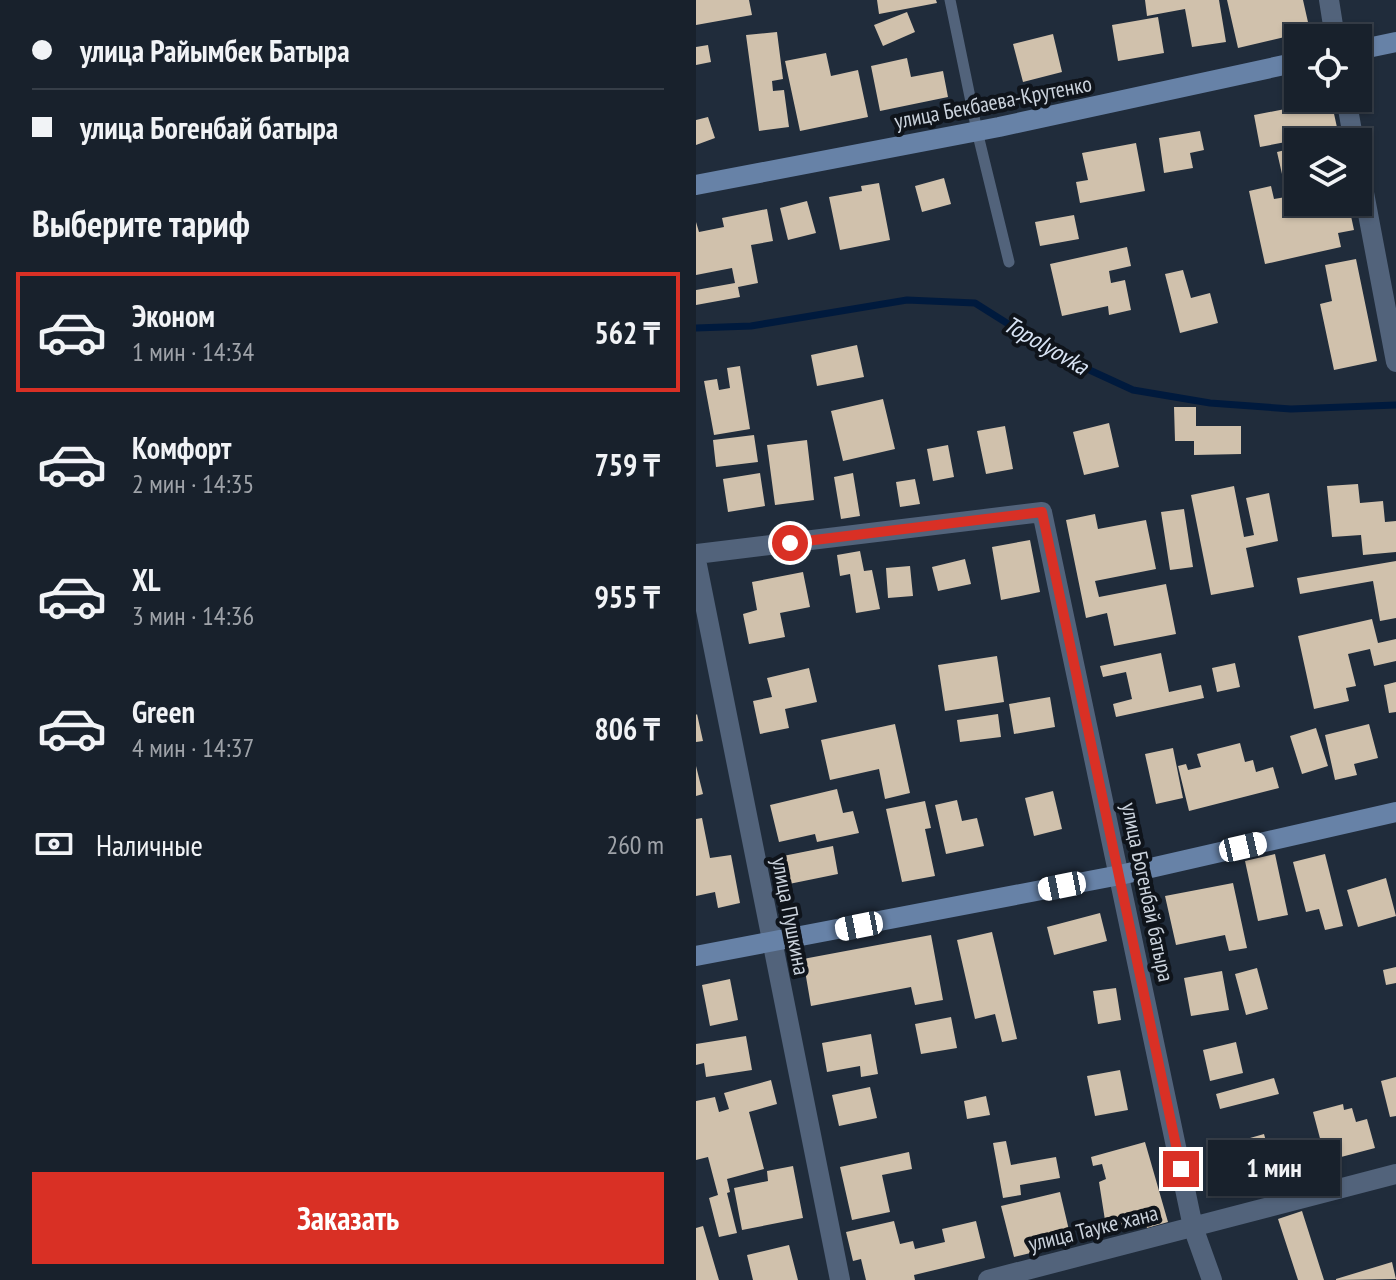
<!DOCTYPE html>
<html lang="ru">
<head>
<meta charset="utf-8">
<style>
	body { margin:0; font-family:"PT Sans Narrow",sans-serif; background:#212934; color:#f1f3f6; height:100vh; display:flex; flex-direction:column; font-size:30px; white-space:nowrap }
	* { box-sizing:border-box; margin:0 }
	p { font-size:26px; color:#9fa3a9 }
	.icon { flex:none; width:44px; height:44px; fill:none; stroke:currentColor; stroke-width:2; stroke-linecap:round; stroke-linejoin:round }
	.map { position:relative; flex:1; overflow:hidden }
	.side { display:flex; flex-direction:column; background:#18212c; width:696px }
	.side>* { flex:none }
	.banner { display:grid; align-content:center; height:176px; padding:0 32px; background:#18212c }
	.tools { position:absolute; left:588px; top:24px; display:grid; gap:16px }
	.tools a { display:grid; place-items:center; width:88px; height:88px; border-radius:0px; background:#18212c; box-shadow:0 2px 6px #0004,0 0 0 2px #363e48; font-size:40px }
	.end { position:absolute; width:36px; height:36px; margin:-18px; border:10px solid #d93025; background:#fff; box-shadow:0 0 0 4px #fff }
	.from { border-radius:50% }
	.bubble { position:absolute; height:56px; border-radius:0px; background:#18212c; box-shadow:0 2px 6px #0004,0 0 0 2px #363e48; font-size:26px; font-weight:600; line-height:56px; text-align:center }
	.car { position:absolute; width:24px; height:48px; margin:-24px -12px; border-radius:10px; box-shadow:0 0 6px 2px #0007; background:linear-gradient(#fff 24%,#345 0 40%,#fff 0 76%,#345 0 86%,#fff 0) }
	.banner b { display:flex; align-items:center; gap:28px; height:76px; font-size:30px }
	.banner b+b { border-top:2px solid #363e48 }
	.banner i { width:20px; height:20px; background:#f1f3f6 }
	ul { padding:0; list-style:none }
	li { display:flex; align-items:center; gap:24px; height:120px; margin:0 16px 12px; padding:0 16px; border:4px solid transparent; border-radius:0px }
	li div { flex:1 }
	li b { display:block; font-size:30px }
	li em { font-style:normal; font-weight:600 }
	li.active { border-color:#d93025 }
	li>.icon { width:72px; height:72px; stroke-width:1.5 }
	h2 { padding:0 32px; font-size:36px; line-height:96px }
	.pay { display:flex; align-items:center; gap:20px; height:88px; padding:0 32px; font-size:30px }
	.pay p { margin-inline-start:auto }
	.action { display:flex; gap:16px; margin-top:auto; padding:16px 32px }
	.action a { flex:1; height:92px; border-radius:0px; background:#d93025; color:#fff; font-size:32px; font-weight:600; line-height:92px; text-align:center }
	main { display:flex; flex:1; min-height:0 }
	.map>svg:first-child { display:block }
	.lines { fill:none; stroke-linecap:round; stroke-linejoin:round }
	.stream { stroke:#001a3d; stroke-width:7 }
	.building { fill:#d0c1ac }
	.lane { stroke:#52637b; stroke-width:11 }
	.street { stroke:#52637b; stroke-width:20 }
	.secondary { stroke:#6782a7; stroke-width:20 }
	.route { stroke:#d93025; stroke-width:10 }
	.labels { text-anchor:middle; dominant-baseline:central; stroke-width:8; stroke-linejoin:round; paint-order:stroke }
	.street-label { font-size:22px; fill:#cbd3dd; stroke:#0f141b }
	.water-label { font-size:24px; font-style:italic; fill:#d9e4f4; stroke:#0f141b }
</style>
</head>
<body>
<main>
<section class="side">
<div class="banner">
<b><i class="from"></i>улица Райымбек Батыра</b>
<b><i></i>улица Богенбай батыра</b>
</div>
<h2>Выберите тариф</h2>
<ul>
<li class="active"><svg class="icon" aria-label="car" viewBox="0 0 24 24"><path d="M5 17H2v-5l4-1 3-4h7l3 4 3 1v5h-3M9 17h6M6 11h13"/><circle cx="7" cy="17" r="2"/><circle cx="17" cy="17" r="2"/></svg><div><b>Эконом</b><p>1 мин · 14:34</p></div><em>562 ₸</em></li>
<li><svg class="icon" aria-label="car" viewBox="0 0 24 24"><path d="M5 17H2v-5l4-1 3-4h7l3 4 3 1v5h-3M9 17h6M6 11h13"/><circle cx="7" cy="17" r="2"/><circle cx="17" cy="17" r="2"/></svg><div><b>Комфорт</b><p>2 мин · 14:35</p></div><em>759 ₸</em></li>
<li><svg class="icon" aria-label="car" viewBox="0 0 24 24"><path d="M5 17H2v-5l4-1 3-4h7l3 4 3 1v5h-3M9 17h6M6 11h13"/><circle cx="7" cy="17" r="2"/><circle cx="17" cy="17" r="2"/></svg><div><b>XL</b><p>3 мин · 14:36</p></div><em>955 ₸</em></li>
<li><svg class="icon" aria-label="car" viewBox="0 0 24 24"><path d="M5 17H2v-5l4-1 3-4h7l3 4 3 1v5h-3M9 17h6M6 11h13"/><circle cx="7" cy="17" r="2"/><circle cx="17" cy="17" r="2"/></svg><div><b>Green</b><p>4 мин · 14:37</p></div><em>806 ₸</em></li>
</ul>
<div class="pay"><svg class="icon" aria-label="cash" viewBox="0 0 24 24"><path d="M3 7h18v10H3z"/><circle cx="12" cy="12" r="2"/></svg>Наличные<p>260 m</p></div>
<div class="action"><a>Заказать</a></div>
</section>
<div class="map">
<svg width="700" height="1280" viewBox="0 0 700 1280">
	<rect width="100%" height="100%" fill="#202c3b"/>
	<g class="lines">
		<path class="stream" d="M0 328 55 326 211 300 279 303 363 356 437 390 514 403 595 409 700 405"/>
	</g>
	<path class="building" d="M0 0H53L56 15 0 25Z
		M181 0H240L241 3 183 14Z
		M449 0H523L530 42 496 47 489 9 451 16Z
		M531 0H607L614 31 542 48Z
		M211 12 219 32 187 46 178 25Z
		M462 17 468 53 422 61 416 25Z
		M81 32 87 79 76 81 77 91 88 90 93 127 63 131 50 35Z
		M357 34 366 72 327 82 317 44Z
		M12 45 15 62 0 65V47Z
		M130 53 135 76 162 70 172 117 104 131 89 61Z
		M211 58 215 77 247 71 252 97 184 111 175 66Z
		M635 100 642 132 564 147 558 115Z
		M12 117 19 138 0 145V120Z
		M504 131 508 150 494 153 497 168 468 173 463 138Z
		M440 143 449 191 384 203 380 182 392 180 386 153Z
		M602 147V193L591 196 581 152Z
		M248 178 255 204 226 212 219 186Z
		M183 183 194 240 144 250 133 197 166 191 165 186Z
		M575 186 578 199 590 197 592 205 606 202H652L658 230 642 233 645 247 569 264 553 191Z
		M111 201 120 233 92 240 84 208Z
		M71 209 77 241 55 245 62 283 42 287 44 297 0 305V290L39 283 36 268 0 275V222L3 232 28 227 26 218Z
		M378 215 383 239 344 246 339 222Z
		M431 247 435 266 413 271 415 283 429 280 435 310 413 315 412 306 366 316 354 264Z
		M660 259 681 361 638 370 624 304 636 301 629 265Z
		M487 270 495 298 514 293 522 323 484 333 469 274Z
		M161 345 168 377 121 386 115 355Z
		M44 366 54 429 18 435 8 381 21 379 23 390 34 388 31 368Z
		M187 399 199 449 147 461 135 411Z
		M478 407H500V426H545V454L498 455V441H479Z
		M413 423 423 467 388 475 377 432Z
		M309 426 317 469 290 474 281 431Z
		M58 435 62 462 20 467 17 440Z
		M111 440 118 500 79 505 71 445Z
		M252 445 258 477 237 481 231 449Z
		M64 473 69 506 32 512 27 479Z
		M157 473 164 516 145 519 138 477Z
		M219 479 224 504 204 507 200 482Z
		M662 484 664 503 687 501 689 522 700 521V552L667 555 665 535 636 537 631 486Z
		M538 486 548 537 558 535 550 498 573 493 582 541 550 548 558 587 515 595 495 495Z
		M488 509 497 567 474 570 465 512Z
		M399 514 402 529 450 520 460 569 399 581 403 597 470 584 480 634 418 646 411 613 390 618 370 520Z
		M334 540 344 592 305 600 296 547Z
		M164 551 168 571 176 570 184 609 160 613 154 574 144 576 141 555Z
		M269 559 275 584 242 591 236 567Z
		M700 561V618L684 621 677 581 604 594 601 578Z
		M214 566 217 596 192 598 190 568Z
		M107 572 114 607 84 613 89 637 53 644 47 614 61 610 56 582Z
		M676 619 682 643 700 639V661L678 666 674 649 652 654 660 686 650 688 653 701 618 709 602 636Z
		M465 653 473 692 505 685 508 698 420 717 417 704 436 699 430 672 407 677 404 666Z
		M301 656 308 702 249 711 242 665Z
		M539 663 544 687 521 692 516 668Z
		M113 668 121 702 89 709 93 728 64 734 57 701 76 697 71 678Z
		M700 682V712L693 713 688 685Z
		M354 697 359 727 318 734 313 704Z
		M1 714 7 741 0 742V715Z
		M302 714 305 737 264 742 261 720Z
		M199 724 214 793 189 799 183 769 134 780 125 740Z
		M673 724 682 758 658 764 661 775 639 780 629 735Z
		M620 728 632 766 606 774 594 736Z
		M544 743 549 762 557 760 560 772 577 767 583 788 493 811 482 766 490 764 492 770 505 767 501 754Z
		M477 748 487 798 460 804 449 754Z
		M0 766 7 794 0 796Z
		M141 789 147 813 157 811 163 833 121 842 119 834 83 842 74 805Z
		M357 791 366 829 338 836 329 798Z
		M261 800 266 821 281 818 288 846 250 854 239 805Z
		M229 801 235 828 229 829 239 876 206 882 190 809Z
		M6 818 14 858 35 855 44 903 22 908 19 892 0 896V819Z
		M137 846 142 874 93 884 87 856Z
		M579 854 592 915 562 921 549 861Z
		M629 854 647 926 629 930 623 909 610 912 597 862Z
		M690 878 700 916 662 927 651 890Z
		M537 883 551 948 533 951 529 935 480 945 469 896Z
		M404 913 411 941 358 955 351 927Z
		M296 932 321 1039 306 1042 299 1014 279 1019 261 940Z
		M235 935 247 1000 219 1005 215 987 115 1006 107 959Z
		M700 967V983L690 985 687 970Z
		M561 968 572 1009 550 1015 539 974Z
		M526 971 533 1010 495 1016 488 978Z
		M34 979 42 1020 14 1026 6 985Z
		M420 988 425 1020 402 1024 397 991Z
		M255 1017 261 1048 225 1054 219 1024Z
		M175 1034 182 1074 165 1077 164 1066 131 1072 126 1043Z
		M50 1036 56 1070 10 1077 8 1063 0 1065V1044Z
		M540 1042 547 1073 514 1081 507 1050Z
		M424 1070 432 1110 399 1116 391 1076Z
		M700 1077V1116L694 1117 685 1081Z
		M578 1078 583 1094 524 1109 520 1094Z
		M75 1080 81 1104 53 1112 68 1169 31 1179 34 1192 31 1193 41 1233 23 1237 13 1198 22 1195 12 1157 0 1160V1101L19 1097 23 1112 33 1109 28 1093Z
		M174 1087 181 1118 143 1126 136 1095Z
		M290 1096 294 1115 271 1119 268 1101Z
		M647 1104 648 1110 656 1108 660 1122 671 1119 679 1148 630 1161 617 1112Z
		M568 1134 579 1174 537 1186 526 1146Z
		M310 1141 315 1165 360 1157 364 1178 324 1185 325 1195 307 1198 297 1143Z
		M449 1142 472 1222 451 1228 447 1212 429 1217 432 1228 411 1233 403 1182 410 1179 406 1164 397 1166 395 1157Z
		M213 1152 216 1169 186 1175 194 1212 156 1220 144 1167Z
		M97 1166 107 1218 46 1230 38 1188 72 1181 71 1171Z
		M364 1192 376 1243 318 1257 305 1206Z
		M606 1211 628 1280H602L582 1219Z
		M198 1221 204 1244 217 1241 219 1249 249 1242 246 1229 280 1221 289 1258 218 1275 219 1280H170L165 1259 157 1261 150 1232Z
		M7 1226 23 1280H0V1228Z
		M93 1245 102 1280H57L51 1255Z
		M696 1262 700 1279 640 1280V1279Z"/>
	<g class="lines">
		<path class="lane" d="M254 0 281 131 313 262"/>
		<path class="street" d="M633 0 639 38
			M650 98 658 142
			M662 161 700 362
			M0 554 346 512 497 1227 516 1280
			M0 560 144 1280
			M292 1280 700 1174"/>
		<path class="secondary" d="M662 50 700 42
			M0 185 303 127 602 62
			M0 956 424 875 700 812"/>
	</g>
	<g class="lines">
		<path class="route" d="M94 543 346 512 485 1169"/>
	</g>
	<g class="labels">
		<g class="street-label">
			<text transform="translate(297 102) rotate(-11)">улица Бекбаева-Крутенко</text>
			<text transform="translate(452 892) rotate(78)">улица Богенбай батыра</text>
			<text transform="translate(95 916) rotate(79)">улица Пушкина</text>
			<text transform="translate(397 1228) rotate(-14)">улица Тауке хана</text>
		</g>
		<g class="water-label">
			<text transform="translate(350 345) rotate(30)">Topolyovka</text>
		</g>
	</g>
</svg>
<div class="tools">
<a><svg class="icon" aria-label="locate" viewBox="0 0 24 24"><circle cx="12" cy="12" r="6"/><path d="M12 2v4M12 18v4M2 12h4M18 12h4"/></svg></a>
<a><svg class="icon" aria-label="layers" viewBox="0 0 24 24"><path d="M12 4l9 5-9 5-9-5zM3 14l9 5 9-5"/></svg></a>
</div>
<i class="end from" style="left:94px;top:543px"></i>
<i class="end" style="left:485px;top:1169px"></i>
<div class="bubble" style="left:512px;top:1140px;width:132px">1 мин</div>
<i class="car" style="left:547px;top:847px;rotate:77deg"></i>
<i class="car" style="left:366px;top:886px;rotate:259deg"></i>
<i class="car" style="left:163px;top:926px;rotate:259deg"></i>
</div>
</main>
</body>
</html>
